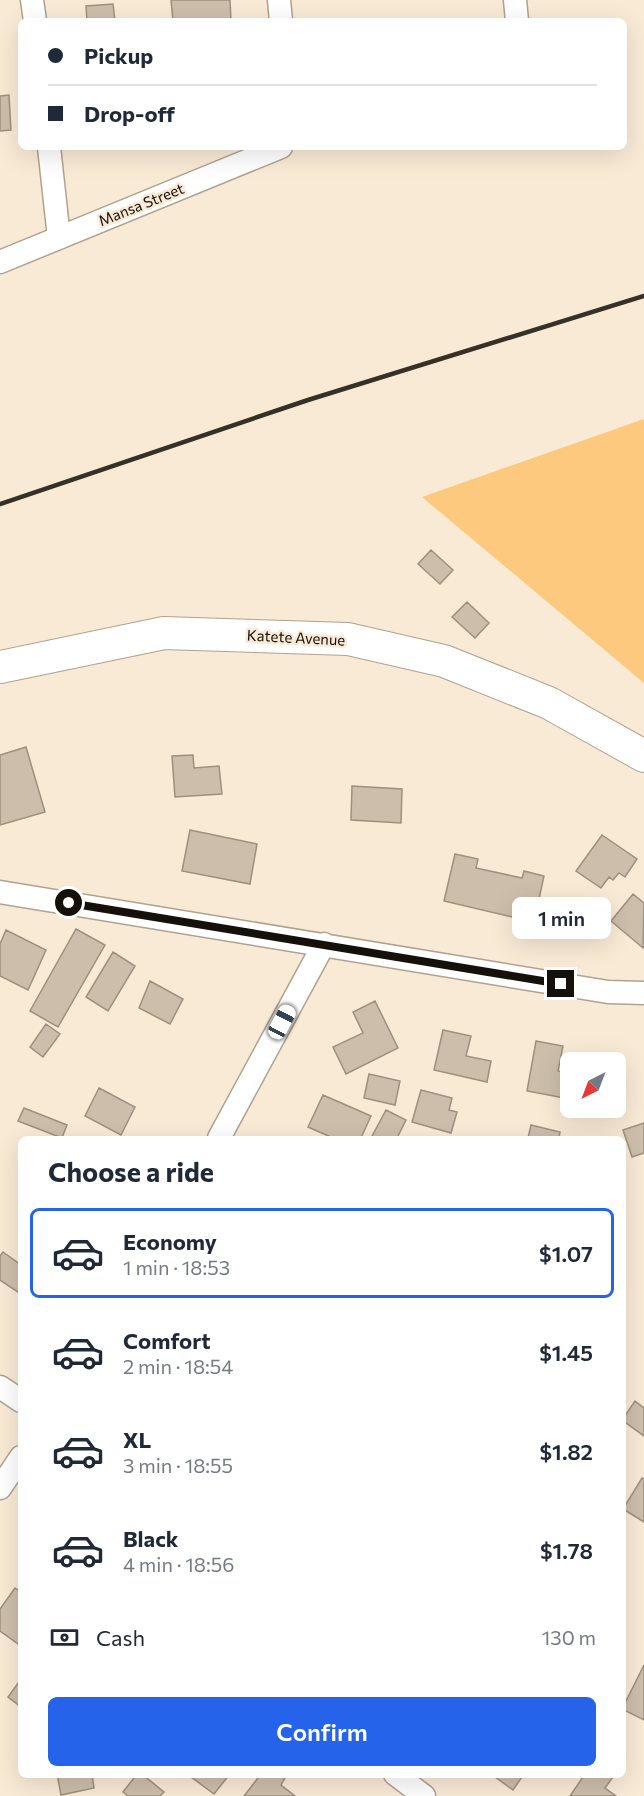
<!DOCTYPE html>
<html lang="en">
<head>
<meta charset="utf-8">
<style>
	body { margin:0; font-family:Commissioner,sans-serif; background:#f2f2f3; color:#1f2937; height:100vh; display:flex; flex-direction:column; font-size:22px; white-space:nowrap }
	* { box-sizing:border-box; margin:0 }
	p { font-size:20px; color:#747a83 }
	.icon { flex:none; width:33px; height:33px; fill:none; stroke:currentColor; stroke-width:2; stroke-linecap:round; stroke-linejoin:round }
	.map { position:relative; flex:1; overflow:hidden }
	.sheet { position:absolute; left:18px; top:1136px; width:608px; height:642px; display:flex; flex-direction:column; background:#fff; border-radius:9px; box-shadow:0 6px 24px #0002 }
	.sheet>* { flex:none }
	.hud { position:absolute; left:18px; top:18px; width:609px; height:132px; border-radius:9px; box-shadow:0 6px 24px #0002; display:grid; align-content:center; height:132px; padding:0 30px; background:#fff }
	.needle { width:39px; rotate:222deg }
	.controls { position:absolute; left:560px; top:1052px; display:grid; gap:12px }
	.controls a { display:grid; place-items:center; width:66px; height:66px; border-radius:9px; background:#fff; box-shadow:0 6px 24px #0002; font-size:30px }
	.end { position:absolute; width:27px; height:27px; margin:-14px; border:8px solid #151009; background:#fff; box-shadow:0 0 0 3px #fff }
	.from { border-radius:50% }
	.bubble { position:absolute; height:42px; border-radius:9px; background:#fff; box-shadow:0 6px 24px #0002; font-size:20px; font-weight:600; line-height:42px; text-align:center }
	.car { position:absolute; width:18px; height:36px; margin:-18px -9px; border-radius:8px; box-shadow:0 0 4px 2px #0007; background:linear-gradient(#fff 24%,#345 0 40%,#fff 0 76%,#345 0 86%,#fff 0) }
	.hud b { display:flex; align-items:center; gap:21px; height:57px; font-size:22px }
	.hud b+b { border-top:2px solid #e0e1e3 }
	.hud i { width:15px; height:15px; background:#1f2937 }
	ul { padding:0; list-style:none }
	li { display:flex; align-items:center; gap:18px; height:90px; margin:0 12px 9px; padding:0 18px; border:3px solid transparent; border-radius:9px }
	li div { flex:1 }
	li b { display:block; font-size:22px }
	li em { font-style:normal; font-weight:600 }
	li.active { border-color:#2563eb }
	li>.icon { width:54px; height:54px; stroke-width:1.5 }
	h2 { padding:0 30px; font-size:27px; line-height:72px }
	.pay { display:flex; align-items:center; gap:15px; height:66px; padding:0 30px; font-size:22px }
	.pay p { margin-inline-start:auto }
	.cta { display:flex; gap:12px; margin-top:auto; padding:12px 30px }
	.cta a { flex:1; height:69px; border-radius:9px; background:#2563eb; color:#fff; font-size:24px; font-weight:600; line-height:69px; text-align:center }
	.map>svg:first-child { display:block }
	.green { fill:#fdc97f }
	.building { fill:#ccbeaa; stroke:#9e907e; stroke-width:1.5 }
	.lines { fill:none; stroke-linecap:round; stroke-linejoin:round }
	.street-casing { stroke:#afa28f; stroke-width:25 }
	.secondary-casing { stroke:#afa28f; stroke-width:34 }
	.street { stroke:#fff; stroke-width:22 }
	.secondary { stroke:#fff; stroke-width:32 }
	.rail { stroke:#363027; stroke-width:4.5 }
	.route { stroke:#151009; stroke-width:8 }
	.labels { text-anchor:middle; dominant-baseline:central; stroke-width:5; stroke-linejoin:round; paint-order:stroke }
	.street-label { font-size:15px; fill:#151009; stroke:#f9ead6 }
</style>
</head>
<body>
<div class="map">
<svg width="644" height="1796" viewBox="0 0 644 1796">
	<rect width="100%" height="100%" fill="#f9ead6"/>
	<path class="green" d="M644 419V683L422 497Z"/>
	<path class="building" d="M171 0H230L231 21H173Z
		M113 4 115 21H87L86 6Z
		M9 95 11 130 0 131V96Z
		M431 550 453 570 440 584 418 564Z
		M467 602 489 623 475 638 452 617Z
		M26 747 45 812 0 825V755Z
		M193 755 194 768 219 766 222 794 175 797 172 756Z
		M352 786 402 789 401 823 351 820Z
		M190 830 257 844 250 884 182 871Z
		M602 835 637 859 625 877 619 873 613 880 609 877 601 888 576 871Z
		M455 854 478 859 476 868 522 878 524 871 544 876 534 922 444 901Z
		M633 894 644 903 643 948 611 921Z
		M76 929 105 945 58 1027 30 1011Z
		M6 930 46 950 28 990 0 976V944Z
		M113 952 135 966 108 1011 86 997Z
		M150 981 183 999 170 1024 139 1008Z
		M375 1001 398 1048 346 1074 333 1047 363 1033 353 1012Z
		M46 1024 60 1034 43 1057 30 1047Z
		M443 1030 471 1036 466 1056 491 1061 487 1082 434 1070Z
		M536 1041 563 1046 558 1071 570 1073V1099L527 1091Z
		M369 1074 400 1081 395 1105 364 1098Z
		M99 1088 135 1107 121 1135 85 1116Z
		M421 1090 452 1098 449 1110 457 1112 451 1133 412 1122Z
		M323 1095 371 1116 361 1138H333L308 1127Z
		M24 1108 67 1125 62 1138 18 1121Z
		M386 1110 406 1120 397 1138H371Z
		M644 1123V1153L632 1157 623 1130Z
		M531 1125 560 1132 559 1138H528Z
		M3 1252 21 1265V1294L0 1280V1256Z
		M635 1401 644 1408V1436L622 1420Z
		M642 1478 644 1479V1522L623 1509Z
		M15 1588 21 1592V1646L0 1631V1609Z
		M644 1665V1720L622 1709Z
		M21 1679V1707L8 1697Z
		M57 1774H92L94 1788 61 1795Z
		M137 1774H142L164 1792 160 1796H128L123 1792Z
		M187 1774H230L214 1794Z
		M261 1774H281L285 1778 281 1785 295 1796H244Z
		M491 1774H524L513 1790Z
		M585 1774H615L605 1788 616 1796H570Z"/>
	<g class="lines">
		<defs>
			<path id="street" d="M32 0 35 21
				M279 0 281 21
				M515 0 517 21
				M49 147 59 238
				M0 262 281 147
				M0 892 608 992 644 993
				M219 1138 324 944
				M0 1387 21 1401
				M0 1488 21 1457
				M395 1774 424 1796"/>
			<path id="secondary" d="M0 667 164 633 348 639 444 661 549 703 644 756"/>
		</defs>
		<use href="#street" class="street-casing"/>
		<use href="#secondary" class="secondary-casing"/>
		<use href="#street" class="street"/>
		<use href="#secondary" class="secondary"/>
		<path class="rail" d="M0 504 308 400 644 296"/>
	</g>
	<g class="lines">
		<path class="route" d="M69 903 561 984"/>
	</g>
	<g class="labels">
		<g class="street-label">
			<text transform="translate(141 204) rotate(-22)">Mansa Street</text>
			<text transform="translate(296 637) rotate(3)">Katete Avenue</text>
		</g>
	</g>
</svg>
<div class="controls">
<a><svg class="needle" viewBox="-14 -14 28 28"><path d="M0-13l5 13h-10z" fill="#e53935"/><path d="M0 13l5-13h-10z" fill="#747a83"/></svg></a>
</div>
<i class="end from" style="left:69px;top:903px"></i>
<i class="end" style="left:561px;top:984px"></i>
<div class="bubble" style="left:512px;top:897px;width:99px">1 min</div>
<i class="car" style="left:282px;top:1022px;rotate:28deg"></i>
<div class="hud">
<b><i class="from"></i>Pickup</b>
<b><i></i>Drop-off</b>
</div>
<section class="sheet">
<h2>Choose a ride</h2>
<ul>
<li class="active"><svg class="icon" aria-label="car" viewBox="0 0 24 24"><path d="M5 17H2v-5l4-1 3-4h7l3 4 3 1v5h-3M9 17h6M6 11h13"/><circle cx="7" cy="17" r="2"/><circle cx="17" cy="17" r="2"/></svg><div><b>Economy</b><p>1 min · 18:53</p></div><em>$1.07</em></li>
<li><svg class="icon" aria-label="car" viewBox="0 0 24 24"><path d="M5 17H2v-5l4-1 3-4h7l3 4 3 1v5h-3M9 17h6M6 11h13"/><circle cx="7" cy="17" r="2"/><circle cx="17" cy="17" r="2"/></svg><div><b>Comfort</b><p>2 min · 18:54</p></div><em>$1.45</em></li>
<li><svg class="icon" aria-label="car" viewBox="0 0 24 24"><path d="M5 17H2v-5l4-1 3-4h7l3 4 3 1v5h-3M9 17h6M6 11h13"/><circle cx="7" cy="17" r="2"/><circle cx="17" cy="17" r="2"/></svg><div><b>XL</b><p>3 min · 18:55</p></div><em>$1.82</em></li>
<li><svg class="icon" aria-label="car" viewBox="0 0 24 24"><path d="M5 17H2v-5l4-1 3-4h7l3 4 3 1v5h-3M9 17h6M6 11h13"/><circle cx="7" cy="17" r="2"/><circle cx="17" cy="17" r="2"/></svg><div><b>Black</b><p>4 min · 18:56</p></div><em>$1.78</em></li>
</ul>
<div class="pay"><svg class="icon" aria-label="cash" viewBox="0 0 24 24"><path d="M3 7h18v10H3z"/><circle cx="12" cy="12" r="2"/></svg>Cash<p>130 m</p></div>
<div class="cta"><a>Confirm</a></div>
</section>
</div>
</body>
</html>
